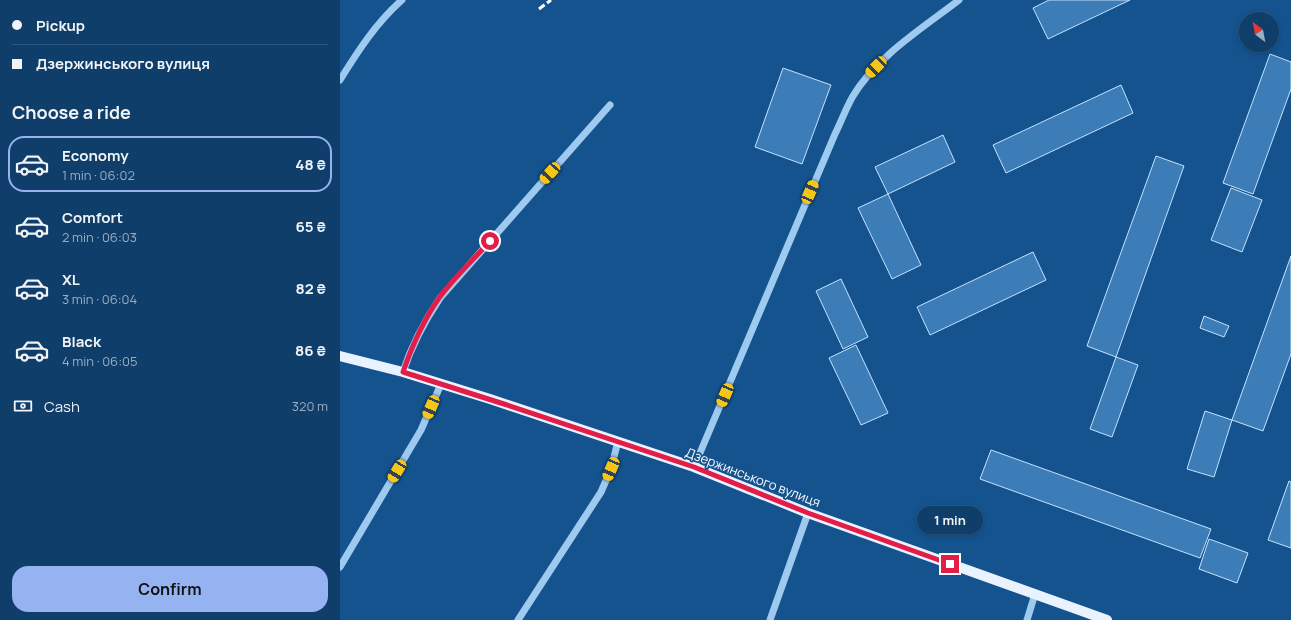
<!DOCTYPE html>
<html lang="en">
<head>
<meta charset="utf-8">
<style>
	body { margin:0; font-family:Manrope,sans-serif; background:#1d4972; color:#f1f3f6; height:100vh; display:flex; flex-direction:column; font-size:15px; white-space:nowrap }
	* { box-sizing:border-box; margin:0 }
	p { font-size:13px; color:#9baec1 }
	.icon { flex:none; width:22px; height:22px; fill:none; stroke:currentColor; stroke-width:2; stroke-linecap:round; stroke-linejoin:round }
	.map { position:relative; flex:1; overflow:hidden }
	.side { display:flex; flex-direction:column; background:#0f3e6a; width:340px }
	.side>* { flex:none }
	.hud { display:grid; align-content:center; height:88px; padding:0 12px; background:#0f3e6a }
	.needle { width:26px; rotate:328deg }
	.fabs { position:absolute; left:899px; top:12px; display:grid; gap:8px }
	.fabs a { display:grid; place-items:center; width:40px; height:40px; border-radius:50%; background:#0f3e6a; box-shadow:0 2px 6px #0003,0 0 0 1px #2f577e; font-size:20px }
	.end { position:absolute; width:18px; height:18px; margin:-9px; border:5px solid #e11d48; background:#fff; box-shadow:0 0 0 2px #fff }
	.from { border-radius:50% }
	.bubble { position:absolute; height:28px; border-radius:14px; background:#0f3e6a; box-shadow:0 2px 6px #0003,0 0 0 1px #2f577e; font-size:13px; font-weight:700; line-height:28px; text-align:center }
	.car { position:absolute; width:12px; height:24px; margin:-12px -6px; border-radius:5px; box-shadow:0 0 3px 1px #0007; background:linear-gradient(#f5c518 24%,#345 0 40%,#f5c518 0 76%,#345 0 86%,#f5c518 0) }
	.hud b { display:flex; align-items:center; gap:14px; height:38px; font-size:15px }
	.hud b+b { border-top:1px solid #2f577e }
	.hud i { width:10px; height:10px; background:#f1f3f6 }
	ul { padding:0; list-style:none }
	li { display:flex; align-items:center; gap:12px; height:56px; margin:0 8px 6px; padding:0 4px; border:2px solid transparent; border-radius:16px }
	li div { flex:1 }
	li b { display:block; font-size:15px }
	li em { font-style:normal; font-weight:700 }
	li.current { border-color:#95b2f1 }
	li>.icon { width:36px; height:36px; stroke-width:1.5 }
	h2 { padding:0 12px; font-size:18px; line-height:48px }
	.pay { display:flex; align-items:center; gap:10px; height:44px; padding:0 12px; font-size:15px }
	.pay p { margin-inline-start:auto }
	.primary-button { display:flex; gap:8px; margin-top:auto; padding:8px 12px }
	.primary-button a { flex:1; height:46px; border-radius:16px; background:#95b2f1; color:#111; font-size:16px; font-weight:700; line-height:46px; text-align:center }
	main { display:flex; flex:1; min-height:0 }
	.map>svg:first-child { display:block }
	.building { fill:#3d7db7; stroke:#c6e2fc }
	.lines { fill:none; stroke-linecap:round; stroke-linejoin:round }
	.minor { stroke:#9fcaf0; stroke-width:7 }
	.major { stroke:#e9f3ff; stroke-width:10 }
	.rail { stroke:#fff; stroke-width:3; stroke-dasharray:7 3; stroke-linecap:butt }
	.route { stroke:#e11d48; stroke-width:5 }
	.labels { text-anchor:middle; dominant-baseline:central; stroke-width:3.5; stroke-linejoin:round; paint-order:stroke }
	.street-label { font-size:13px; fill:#fff; stroke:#14538e }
</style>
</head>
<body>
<main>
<section class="side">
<div class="hud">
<b><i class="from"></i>Pickup</b>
<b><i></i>Дзержинського вулиця</b>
</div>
<h2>Choose a ride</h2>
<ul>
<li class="current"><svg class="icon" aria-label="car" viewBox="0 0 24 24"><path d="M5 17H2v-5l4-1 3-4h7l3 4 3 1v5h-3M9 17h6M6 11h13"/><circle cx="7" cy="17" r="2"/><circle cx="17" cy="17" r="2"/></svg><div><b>Economy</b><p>1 min · 06:02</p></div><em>48 ₴</em></li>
<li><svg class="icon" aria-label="car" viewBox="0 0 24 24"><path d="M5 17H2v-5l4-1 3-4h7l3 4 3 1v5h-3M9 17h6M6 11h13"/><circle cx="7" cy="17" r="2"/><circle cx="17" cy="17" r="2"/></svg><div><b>Comfort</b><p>2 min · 06:03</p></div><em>65 ₴</em></li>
<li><svg class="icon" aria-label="car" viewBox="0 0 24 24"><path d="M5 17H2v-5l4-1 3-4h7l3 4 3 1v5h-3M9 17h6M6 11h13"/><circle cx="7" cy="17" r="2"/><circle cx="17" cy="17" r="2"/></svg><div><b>XL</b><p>3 min · 06:04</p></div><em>82 ₴</em></li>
<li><svg class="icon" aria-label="car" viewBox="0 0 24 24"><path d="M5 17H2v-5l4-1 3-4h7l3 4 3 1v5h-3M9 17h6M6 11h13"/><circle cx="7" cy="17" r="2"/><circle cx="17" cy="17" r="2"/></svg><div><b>Black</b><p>4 min · 06:05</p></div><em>86 ₴</em></li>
</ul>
<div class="pay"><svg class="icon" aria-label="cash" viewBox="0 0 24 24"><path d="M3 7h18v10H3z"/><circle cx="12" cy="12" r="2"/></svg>Cash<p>320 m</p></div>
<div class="primary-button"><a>Confirm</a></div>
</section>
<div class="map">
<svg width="951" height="620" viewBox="0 0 951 620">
	<rect width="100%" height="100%" fill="#14538e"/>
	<path class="building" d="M709 0H790L708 39 693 8Z
		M930 54 951 62V89L913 194 883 183Z
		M443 68 491 85 462 164 415 147Z
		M781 85 793 113 666 173 653 145Z
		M603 135 615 162 548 194 535 167Z
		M816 156 844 166 776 357 747 346Z
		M891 188 922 200 902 252 871 240Z
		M548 194 581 265 552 279 518 208Z
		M693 252 706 280 590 335 577 307Z
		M951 256V354L923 431 892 420Z
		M501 279 528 337 503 349 476 291Z
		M864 316 889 326 884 337 860 328Z
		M516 345 548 413 521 425 489 358Z
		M776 357 798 365 772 437 750 429Z
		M865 411 892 420 874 477 847 469Z
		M651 450 871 529 860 558 640 479Z
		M949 481 951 482V548L928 540Z
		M869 539 908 553 897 583 859 569Z"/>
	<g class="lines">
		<path class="minor" d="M0 80C18 51 36 23 62 0
			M63 372C72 344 84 322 100 298L270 105
			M354 467 495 134C501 122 506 108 513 96 536 57 584 27 619 0
			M0 567 81 430 101 384
			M178 620 261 492 271 469 278 441
			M430 620 468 513
			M687 620 695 594"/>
		<path class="major" d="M0 356 63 372 150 399 354 467 468 513 767 620"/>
		<path class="rail" d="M199 9 211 0"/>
	</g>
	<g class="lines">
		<path class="route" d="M150 241C133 260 114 278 99 298 83 321 72 346 63 372L164 404 354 467 468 513 610 564"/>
	</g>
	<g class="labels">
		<g class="street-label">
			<text transform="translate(413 477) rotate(21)">Дзержинського вулиця</text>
		</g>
	</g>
</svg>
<div class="fabs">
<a><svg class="needle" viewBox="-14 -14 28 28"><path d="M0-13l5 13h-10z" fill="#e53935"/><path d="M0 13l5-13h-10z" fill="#9baec1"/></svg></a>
</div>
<i class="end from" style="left:150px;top:241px"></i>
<i class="end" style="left:610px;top:564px"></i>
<div class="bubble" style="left:577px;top:506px;width:66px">1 min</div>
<i class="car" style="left:536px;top:67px;rotate:225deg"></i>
<i class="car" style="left:210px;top:173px;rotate:222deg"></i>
<i class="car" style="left:470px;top:192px;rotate:23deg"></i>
<i class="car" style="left:385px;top:395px;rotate:203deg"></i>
<i class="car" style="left:91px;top:407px;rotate:203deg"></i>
<i class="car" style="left:271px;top:469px;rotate:203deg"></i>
<i class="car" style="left:57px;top:471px;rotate:211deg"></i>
</div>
</main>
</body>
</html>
